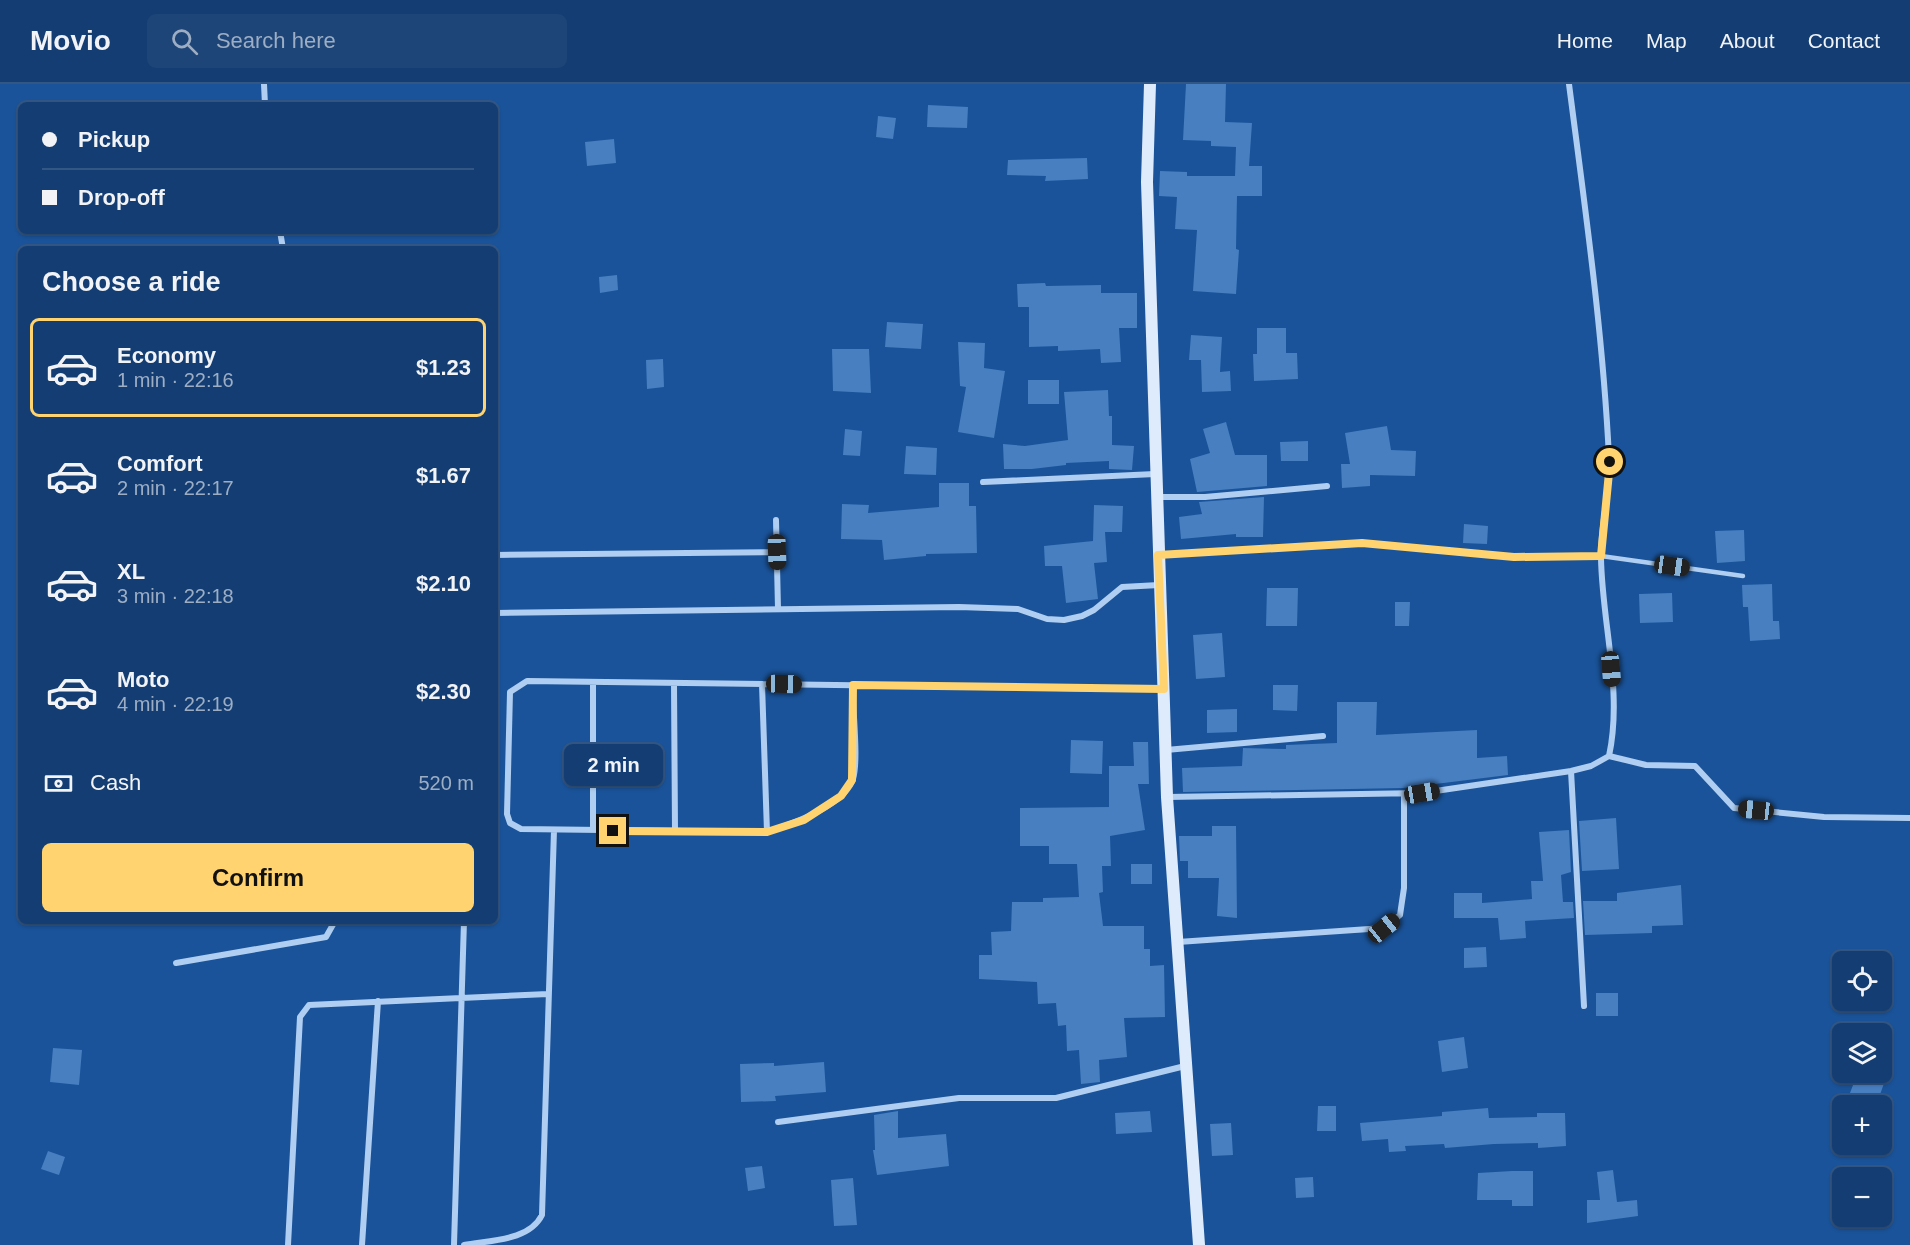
<!DOCTYPE html>
<html lang="en">
<head>
<meta charset="utf-8">
<style>
	body { margin:0; font-family:Arial,sans-serif; background:#1d4578; color:#f1f3f6; height:100vh; display:flex; flex-direction:column; font-size:22px; white-space:nowrap }
	* { box-sizing:border-box; margin:0 }
	p { font-size:20px; color:#9daec4 }
	.icon { flex:none; width:33px; height:33px; fill:none; stroke:currentColor; stroke-width:2; stroke-linecap:round; stroke-linejoin:round }
	.map { position:relative; flex:1; overflow:hidden }
	.sheet { position:absolute; left:18px; top:162px; width:480px; height:678px; display:flex; flex-direction:column; background:#143e73; border-radius:9px; box-shadow:0 2px 4px #0004,0 0 0 2px #335785 }
	.sheet>* { flex:none }
	.banner { position:absolute; left:18px; top:18px; width:480px; height:132px; border-radius:9px; box-shadow:0 2px 4px #0004,0 0 0 2px #335785; display:grid; align-content:center; height:132px; padding:0 24px; background:#143e73 }
	.controls { position:absolute; left:1832px; top:867px; display:grid; gap:12px }
	.controls a { display:grid; place-items:center; width:60px; height:60px; border-radius:9px; background:#143e73; box-shadow:0 2px 4px #0004,0 0 0 2px #335785; font-size:30px }
	.end { position:absolute; width:27px; height:27px; margin:-14px; border:8px solid #ffd36f; background:#111; box-shadow:0 0 0 3px #111 }
	.from { border-radius:50% }
	.bubble { position:absolute; height:42px; border-radius:9px; background:#143e73; box-shadow:0 2px 4px #0004,0 0 0 2px #335785; font-size:20px; font-weight:800; line-height:42px; text-align:center }
	.car { position:absolute; width:18px; height:36px; margin:-18px -9px; border-radius:8px; box-shadow:0 0 4px 2px #0007; background:linear-gradient(#222 24%,#8ab4d8 0 40%,#222 0 76%,#8ab4d8 0 86%,#222 0) }
	.banner b { display:flex; align-items:center; gap:21px; height:57px; font-size:22px }
	.banner b+b { border-top:2px solid #335785 }
	.banner i { width:15px; height:15px; background:#f1f3f6 }
	ul { padding:0; list-style:none }
	li { display:flex; align-items:center; gap:18px; height:99px; margin:0 12px 9px; padding:0 12px; border:3px solid transparent; border-radius:9px }
	li div { flex:1 }
	li b { display:block; font-size:22px }
	li em { font-style:normal; font-weight:800 }
	li.selected { border-color:#ffd36f }
	li>.icon { width:54px; height:54px; stroke-width:1.5 }
	h2 { padding:0 24px; font-size:27px; line-height:72px }
	.pay { display:flex; align-items:center; gap:15px; height:66px; padding:0 24px; font-size:22px }
	.pay p { margin-inline-start:auto }
	.primary-button { display:flex; gap:12px; margin-top:auto; padding:12px 24px }
	.primary-button a { flex:1; height:69px; border-radius:9px; background:#ffd36f; color:#111; font-size:24px; font-weight:800; line-height:69px; text-align:center }
	header { display:flex; align-items:center; gap:36px; box-sizing:border-box; height:84px; padding:0 30px; background:#143e73; border-bottom:2px solid #335785 }
	header strong { font-size:28px }
	nav { display:flex; gap:33px; margin-inline-start:auto; font-size:21px }
	.search { width:420px; height:54px; background:#1d4578; display:flex; align-items:center; gap:15px; box-sizing:border-box; padding:0 21px; border-radius:9px; color:#9daec4; font-size:22px }
	.map>svg:first-child { display:block }
	.building { fill:#477fc1 }
	.lines { fill:none; stroke-linecap:round; stroke-linejoin:round }
	.lane { stroke:#afcef1; stroke-width:4.5 }
	.street { stroke:#afcef1; stroke-width:6 }
	.secondary { stroke:#ddebfc; stroke-width:12 }
	.route { stroke:#ffd36f; stroke-width:8 }
</style>
</head>
<body>
<header>
<strong>Movio</strong>
<div class="search"><svg class="icon" aria-label="search" viewBox="0 0 24 24"><circle cx="10" cy="10" r="6"/><path d="M15 15l6 6"/></svg>Search here</div>
<nav><a>Home</a><a>Map</a><a>About</a><a>Contact</a></nav>
</header>
<div class="map">
<svg width="1910" height="1161" viewBox="0 0 1910 1161">
	<rect width="100%" height="100%" fill="#1a5399"/>
	<path class="building" d="M1186 0H1226L1225 38 1252 39 1249 82H1262V112H1237L1236 165 1239 166 1236 210 1193 207 1197 146 1175 145 1177 113 1159 112 1160 87 1187 88V92H1235L1236 63 1211 62V57L1183 56Z
		M928 21 968 23 967 44 927 43Z
		M878 32 896 34 893 55 876 53Z
		M614 55 616 79 587 82 585 58Z
		M1087 74 1088 95 1045 97 1046 92 1007 91 1008 76Z
		M617 191 618 206 600 209 599 193Z
		M1045 199 1046 202 1101 201V209H1137V244H1119L1121 278 1101 279 1100 265 1058 267V262L1029 263V223H1018L1017 200Z
		M887 238 923 240 921 265 885 263Z
		M1257 244H1286V269H1297L1298 295 1254 297 1253 270H1257Z
		M1191 251 1222 253 1220 288 1230 287 1231 307 1202 308 1201 276H1189Z
		M958 258 985 259 984 284 1005 287 994 354 958 348 966 303 960 302Z
		M832 265H869L871 309 833 307Z
		M663 275 664 303 647 305 646 276Z
		M1028 296H1059V320H1028Z
		M1108 306 1109 332H1112V361L1134 362 1132 386 1109 385V377L1066 379V381L1032 385H1004L1003 360 1025 362 1068 356 1064 308Z
		M1226 338 1235 371H1267V402L1197 408 1190 375 1210 369 1203 345Z
		M1387 342 1391 366 1416 367 1415 392 1370 391V402L1342 404 1341 380H1350L1345 349Z
		M845 345 862 347 860 372 843 371Z
		M1308 357V377H1281L1280 358Z
		M906 362 937 364 936 391 904 390Z
		M939 399H969V422H976L977 469 926 470V472L884 476 882 456 841 455 842 420 869 421 868 429 939 423Z
		M1264 413 1263 453H1236V450L1181 455 1179 433 1202 430 1199 418Z
		M1094 421 1123 422 1122 448H1105L1107 478 1094 479 1098 515 1066 519 1062 482H1045L1044 462 1093 457Z
		M1464 440 1488 442 1487 460 1463 459Z
		M1744 446 1745 477 1717 479 1715 447Z
		M1772 500 1773 537H1779L1780 555 1750 557 1748 523H1743L1742 501Z
		M1267 504H1298L1297 542H1266Z
		M1672 509 1673 538 1640 539 1639 510Z
		M1395 518H1410L1409 542H1395Z
		M1222 549 1225 593 1196 595 1193 551Z
		M1273 601H1298L1297 627 1273 626Z
		M1337 618H1377L1376 651 1477 646V674L1507 672 1508 691 1403 704 1183 708 1182 684 1242 682 1243 664 1286 665V661L1337 659Z
		M1237 625V648L1207 649V626Z
		M1071 656 1103 657 1102 690 1070 689Z
		M1133 658H1148L1149 700H1138L1145 746 1110 752 1111 782H1102L1103 808 1099 809 1103 842H1144V865H1150V882L1164 881 1165 933 1124 934 1127 973 1099 976 1100 998 1081 1000 1079 966 1067 967 1066 941 1058 942 1056 919 1038 920 1037 898 979 895V871H992L991 848 1011 847 1012 818H1043V814L1079 813 1077 780H1049V762H1020V724L1109 723V682H1134Z
		M1616 734 1619 785 1582 787 1579 737Z
		M1212 742H1236L1237 834 1217 832 1219 794H1188V777H1180L1179 752H1212Z
		M1569 746 1571 788 1561 791 1563 818H1573L1574 834 1525 837 1526 854 1500 856 1498 834H1454V809H1482V819L1532 815 1531 797H1543L1539 748Z
		M1131 780H1152V800H1131Z
		M1681 801 1683 841 1652 842V849L1585 851 1583 817H1617V809Z
		M1486 863 1487 883 1464 884V864Z
		M1596 909H1618V932H1596Z
		M1464 953 1468 984 1442 988 1438 957Z
		M53 964 82 966 79 1001 50 998Z
		M824 978 826 1008 775 1012 776 1017 741 1018 740 980 774 979V982Z
		M1858 988H1888L1876 1022H1845Z
		M1318 1022H1336V1047H1317Z
		M1488 1024 1489 1034 1537 1033V1029H1565L1566 1062 1538 1064V1059L1494 1060 1445 1064 1444 1060 1405 1062 1406 1067 1389 1068 1388 1055 1362 1057 1360 1039 1442 1032V1028Z
		M898 1027V1054L946 1050 949 1082 877 1091 873 1066H875L874 1031Z
		M1150 1027 1152 1048 1116 1050 1115 1029Z
		M1231 1039 1233 1071 1212 1072 1210 1040Z
		M48 1067 65 1073 59 1091 41 1085Z
		M762 1082 765 1104 748 1107 745 1084Z
		M1613 1086 1617 1118 1637 1116 1638 1132 1587 1139V1116H1600L1597 1088Z
		M1512 1087H1533V1122H1512V1116H1477L1478 1089Z
		M1313 1093 1314 1113 1296 1114 1295 1094Z
		M853 1094 857 1141 834 1142 831 1096Z"/>
	<g class="lines">
		<path class="lane" d="M1601 472 1743 492"/>
		<path class="street" d="M264 0 265 21
			M280 147 283 165
			M983 398 1155 390
			M1156 413H1205L1327 402
			M776 436 778 525
			M495 471 777 468
			M1158 471 1362 459 1514 473 1601 472
			M495 529 959 523 1018 525 1047 535 1064 536 1082 532 1094 526 1122 503 1159 501
			M593 598V746
			M674 600 675 747
			M762 600 767 748
			M853 601C852 625 859 674 853 695 844 722 792 740 767 748L521 745 510 739 507 730 510 608 527 597C730 599 933 602 1136 605H1163
			M1166 666 1323 652
			M1609 672 1646 681 1695 682 1734 724 1824 733 1910 734
			M1571 687 1584 922
			M1167 713 1422 709 1571 687 1591 682 1609 672C1623 608 1602 539 1601 474 1600 441 1611 407 1609 374 1603 249 1585 124 1569 0
			M1178 858 1384 844 1400 831 1404 804V710
			M176 879 326 853 335 837
			M778 1038 959 1014H1056L1185 982
			M288 1161 300 933 309 921 548 910
			M362 1161 378 917
			M454 1161 464 837
			M464 1161C491 1156 529 1157 542 1131L554 746"/>
		<path class="secondary" d="M1150 0 1147 98 1167 713 1199 1161"/>
	</g>
	<g class="lines">
		<path class="route" d="M613 747 767 748 804 736 841 712 852 696 853 601 1164 605 1158 471 1362 459 1514 473 1601 472 1610 378"/>
	</g>
</svg>
<div class="controls">
<a><svg class="icon" aria-label="locate" viewBox="0 0 24 24"><circle cx="12" cy="12" r="6"/><path d="M12 2v4M12 18v4M2 12h4M18 12h4"/></svg></a>
<a><svg class="icon" aria-label="layers" viewBox="0 0 24 24"><path d="M12 4l9 5-9 5-9-5zM3 14l9 5 9-5"/></svg></a>
<a>+</a>
<a>−</a>
</div>
<i class="end from" style="left:1610px;top:378px"></i>
<i class="end" style="left:613px;top:747px"></i>
<div class="bubble" style="left:564px;top:660px;width:99px">2 min</div>
<i class="car" style="left:777px;top:468px;rotate:178deg"></i>
<i class="car" style="left:1672px;top:482px;rotate:98deg"></i>
<i class="car" style="left:1611px;top:585px;rotate:175deg"></i>
<i class="car" style="left:784px;top:600px;rotate:91deg"></i>
<i class="car" style="left:1422px;top:709px;rotate:81deg"></i>
<i class="car" style="left:1756px;top:726px;rotate:276deg"></i>
<i class="car" style="left:1384px;top:844px;rotate:51deg"></i>
<div class="banner">
<b><i class="from"></i>Pickup</b>
<b><i></i>Drop-off</b>
</div>
<section class="sheet">
<h2>Choose a ride</h2>
<ul>
<li class="selected"><svg class="icon" aria-label="car" viewBox="0 0 24 24"><path d="M5 17H2v-5l4-1 3-4h7l3 4 3 1v5h-3M9 17h6M6 11h13"/><circle cx="7" cy="17" r="2"/><circle cx="17" cy="17" r="2"/></svg><div><b>Economy</b><p>1 min · 22:16</p></div><em>$1.23</em></li>
<li><svg class="icon" aria-label="car" viewBox="0 0 24 24"><path d="M5 17H2v-5l4-1 3-4h7l3 4 3 1v5h-3M9 17h6M6 11h13"/><circle cx="7" cy="17" r="2"/><circle cx="17" cy="17" r="2"/></svg><div><b>Comfort</b><p>2 min · 22:17</p></div><em>$1.67</em></li>
<li><svg class="icon" aria-label="car" viewBox="0 0 24 24"><path d="M5 17H2v-5l4-1 3-4h7l3 4 3 1v5h-3M9 17h6M6 11h13"/><circle cx="7" cy="17" r="2"/><circle cx="17" cy="17" r="2"/></svg><div><b>XL</b><p>3 min · 22:18</p></div><em>$2.10</em></li>
<li><svg class="icon" aria-label="car" viewBox="0 0 24 24"><path d="M5 17H2v-5l4-1 3-4h7l3 4 3 1v5h-3M9 17h6M6 11h13"/><circle cx="7" cy="17" r="2"/><circle cx="17" cy="17" r="2"/></svg><div><b>Moto</b><p>4 min · 22:19</p></div><em>$2.30</em></li>
</ul>
<div class="pay"><svg class="icon" aria-label="cash" viewBox="0 0 24 24"><path d="M3 7h18v10H3z"/><circle cx="12" cy="12" r="2"/></svg>Cash<p>520 m</p></div>
<div class="primary-button"><a>Confirm</a></div>
</section>
</div>
</body>
</html>
